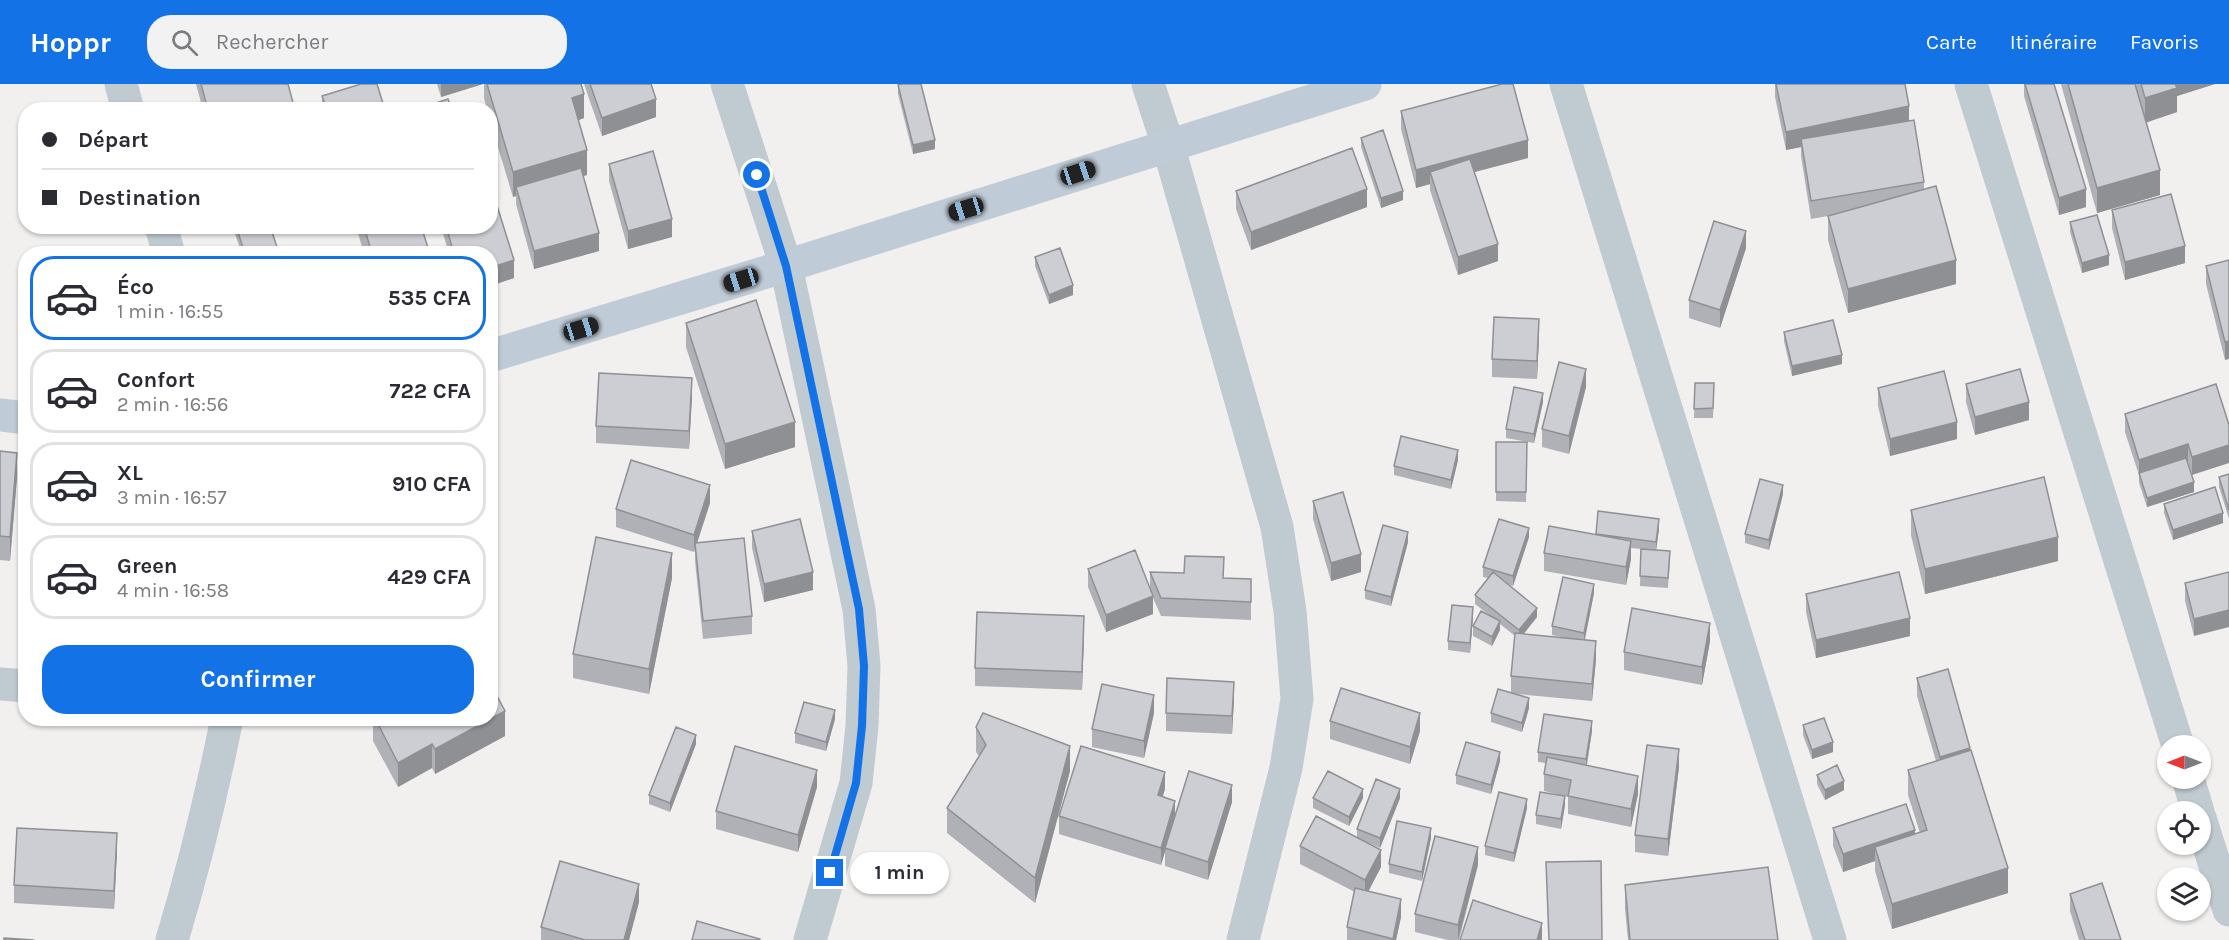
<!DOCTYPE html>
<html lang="fr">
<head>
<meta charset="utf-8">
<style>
	body { margin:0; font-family:Karla,sans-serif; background:#f2f2f3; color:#2b2b33; height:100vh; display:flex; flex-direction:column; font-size:22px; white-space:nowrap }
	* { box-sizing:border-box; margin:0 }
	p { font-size:20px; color:#7c7c81 }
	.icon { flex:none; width:33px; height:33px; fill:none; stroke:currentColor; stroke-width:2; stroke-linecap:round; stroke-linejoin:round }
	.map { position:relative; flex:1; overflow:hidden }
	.side { position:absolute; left:18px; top:162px; width:480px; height:480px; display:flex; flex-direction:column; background:#fff; border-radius:24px; box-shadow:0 2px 4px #0004 }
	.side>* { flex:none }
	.banner { position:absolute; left:18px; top:18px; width:480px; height:132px; border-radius:24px; box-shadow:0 2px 4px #0004; display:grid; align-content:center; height:132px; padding:0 24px; background:#fff }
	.needle { width:39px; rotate:270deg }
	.fabs { position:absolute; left:2157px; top:651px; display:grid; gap:12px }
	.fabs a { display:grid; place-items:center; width:54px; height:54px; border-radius:50%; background:#fff; box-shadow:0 2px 4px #0004; font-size:30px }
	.end { position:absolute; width:27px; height:27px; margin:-14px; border:8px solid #1472e7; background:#fff; box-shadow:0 0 0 3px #fff }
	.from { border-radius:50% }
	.bubble { position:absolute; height:42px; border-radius:21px; background:#fff; box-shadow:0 2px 4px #0004; font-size:20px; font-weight:700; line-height:42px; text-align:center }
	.car { position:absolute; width:18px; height:36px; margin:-18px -9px; border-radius:8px; box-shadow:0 0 4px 2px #0007; background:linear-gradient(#222 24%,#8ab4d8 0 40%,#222 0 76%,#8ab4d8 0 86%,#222 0) }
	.banner b { display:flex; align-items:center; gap:21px; height:57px; font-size:22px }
	.banner b+b { border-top:2px solid #e1e1e2 }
	.banner i { width:15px; height:15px; background:#2b2b33 }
	ul { padding:10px 0 0; list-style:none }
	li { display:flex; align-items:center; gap:18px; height:84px; margin:0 12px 9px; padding:0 12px; border:3px solid #e1e1e2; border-radius:24px }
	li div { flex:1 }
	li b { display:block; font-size:22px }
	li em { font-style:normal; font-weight:700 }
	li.on { border-color:#1472e7 }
	li>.icon { width:54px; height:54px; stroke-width:1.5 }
	.cta { display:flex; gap:12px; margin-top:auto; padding:12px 24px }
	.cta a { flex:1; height:69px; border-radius:24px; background:#1472e7; color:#fff; font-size:24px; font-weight:700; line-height:69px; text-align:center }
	header { display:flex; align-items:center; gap:36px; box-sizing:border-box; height:84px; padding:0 30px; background:#1472e7; color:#fff }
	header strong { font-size:28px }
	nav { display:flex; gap:33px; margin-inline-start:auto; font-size:21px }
	.search { width:420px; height:54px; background:#f2f2f3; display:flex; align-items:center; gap:15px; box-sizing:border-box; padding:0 21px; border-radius:24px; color:#7c7c81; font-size:22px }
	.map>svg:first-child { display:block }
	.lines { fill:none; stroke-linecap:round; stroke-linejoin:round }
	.street { stroke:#bfcad1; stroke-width:33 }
	.secondary { stroke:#bfcbd6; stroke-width:33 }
	.wall { fill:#afb1b6 }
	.shaded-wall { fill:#8f9094 }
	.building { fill:#ccced4; stroke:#8f9094; stroke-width:1.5 }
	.route { stroke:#1472e7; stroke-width:8 }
</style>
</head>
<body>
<header>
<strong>Hoppr</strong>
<div class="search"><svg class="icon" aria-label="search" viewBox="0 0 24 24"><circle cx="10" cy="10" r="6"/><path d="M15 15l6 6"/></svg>Rechercher</div>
<nav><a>Carte</a><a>Itinéraire</a><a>Favoris</a></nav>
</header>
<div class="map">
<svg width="2229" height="856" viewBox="0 0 2229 856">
	<rect width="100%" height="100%" fill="#f2efef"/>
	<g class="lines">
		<path class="street" d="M121 0 128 26
			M727 0 786 182 859 525 864 582 862 642 856 699 810 856
			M1148 0 1168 61 1277 443 1290 527 1297 615 1286 684 1243 856
			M1566 0 1830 856
			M1971 0 2178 662
			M161 142 169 170
			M0 600 26 602
			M2188 694 2198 728
			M2200 734 2229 826
			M172 856C194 783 212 709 227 634"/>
		<path class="secondary" d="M490 272 786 182 1365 0
			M0 331 26 334"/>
	</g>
	<path class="wall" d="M196 0H288L295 26H203Z
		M437 0H483L441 13Z
		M484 0H581L584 34 578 36 587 91 583 92 599 167 534 185 516 120V112L513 113 490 37V26H487L484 14Z
		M584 0H651L656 33 602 52Z
		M1775 0H1905L1909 36 1924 98V105L1956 200 1848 229 1828 156V132L1811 135 1801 72V63L1786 66 1775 13Z
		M2024 0H2054L2086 123 2059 131 2024 12Z
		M2061 0H2215L2177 12V28L2146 38 2160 111 2097 129Z
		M898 1 935 65 913 70 898 10Z
		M322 12 385 26H322Z
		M1401 27 1528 74 1474 88 1498 177 1458 191 1430 106V100L1416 104 1401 45Z
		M1361 54 1403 116 1381 124 1361 63Z
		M609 80 672 153 628 165 609 97Z
		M1236 107 1367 123 1251 166 1236 125Z
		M2112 126 2185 179 2125 196 2112 144Z
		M2070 138 2109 181 2082 189 2070 148Z
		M234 142H270L278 170H242L234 147Z
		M356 142H421L430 170H364Z
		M442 142H490L514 194 490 202V170H449L442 146Z
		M1746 164 1720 244 1689 234V216Z
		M1035 173 1073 211 1049 220 1035 182Z
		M2229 176 2225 276 2206 200V182Z
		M686 239 795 363 725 385 686 263Z
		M1784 248 1842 280 1792 292 1784 257Z
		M1539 252 1537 295 1492 293V275Z
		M1695 299 1714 309 1713 334H1694Z
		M1966 300 2029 336 1975 351 1966 318Z
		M2216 300 2192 391 2188 378H2187L2194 408 2147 423 2139 399V391L2125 348V330Z
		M1586 303 1569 370 1542 363V345Z
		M1878 304 1957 355 1890 372 1878 322Z
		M692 312 689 365 596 359V342Z
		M1543 318 1534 359 1506 354V345Z
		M1496 358H1527L1526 418 1496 417Z
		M0 367 17 393 10 477 0 476Z
		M1458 376 1451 405 1394 391V382Z
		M2229 390V435L2219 403V393Z
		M1783 410 1769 466 1745 459V450Z
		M26 414V441H25Z
		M1313 417 1361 488 1331 497 1313 435Z
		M710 419 697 459 752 532V550L703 555 695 477V466L694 468 616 443V425Z
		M2164 420 2223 439 2173 456 2164 429Z
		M1911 426 2058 477 1925 510 1911 451Z
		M1659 445 1656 466 1670 476 1668 504 1640 502 1641 465 1631 464V475L1626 501 1544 487V469L1596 450Z
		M752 447 813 506 764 518 752 464Z
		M1529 453 1513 502 1507 500 1537 533 1524 550 1566 554 1552 551V542L1594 509 1585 556 1596 575 1592 617 1517 610 1529 624 1522 648 1491 638V629L1511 609V592L1515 552 1500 540V546L1492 562 1473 552V542L1489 531 1475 520V511L1488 494 1483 493V483Z
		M1408 458 1391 522 1365 515V506Z
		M1088 485 1150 503V488L1224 494 1251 513V536L1161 532 1153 514V530L1106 548 1088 503Z
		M2229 488 2194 552 2185 517V499Z
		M672 494 649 610 573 594V570Z
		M1806 510 1910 552 1816 574 1806 528Z
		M1473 533 1470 569 1448 566V557Z
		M1084 550 1082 606 975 602V584Z
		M1710 557 1702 601 1624 586V568Z
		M1917 594 1970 667 2008 809 1892 845 1875 787V777L1843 788 1833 762V744L1915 750 1920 749 1908 711V686L1936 677 1917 612Z
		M1234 615 1232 650 1166 647V629Z
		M1154 629 1144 674 1092 663V645Z
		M373 634H490L505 652 435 690 432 684 398 703 373 657Z
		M835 635 826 667 795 659V649Z
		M1330 637 1420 647 1410 680 1330 655Z
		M1803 641 1833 668 1812 675 1803 651Z
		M976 643 1070 687 1035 819 947 749V724L979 672 976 668Z
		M1592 647 1587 681 1638 710 1631 743 1568 730V713L1565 712V721L1561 745 1536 740V731L1556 710 1544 707V690L1546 679 1538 678V668Z
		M696 660 670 728 649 720V711Z
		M1500 677 1491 710 1456 700V691Z
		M1679 683 1668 772 1635 768V751Z
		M1817 691 1844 706 1825 716 1817 700Z
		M817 703 798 768 716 745V727Z
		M1165 705 1162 713 1175 733 1232 718 1208 796 1165 782V766L1161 781 1059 750V732Z
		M1313 714H1363L1349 742 1313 724Z
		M1400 714 1380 764 1369 759 1381 783 1368 807 1401 833 1396 856H1347V843L1355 808 1300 780V762L1357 753V745Z
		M1527 724 1514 778 1485 771V762Z
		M1431 754 1422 797 1389 789V780Z
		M117 767 114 825 14 819V801Z
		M1478 781 1459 856H1448L1415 848V830Z
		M1625 801 1778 856H1628L1625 825Z
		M2070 810 2121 856H2079L2070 827Z
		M639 818 629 856H541V843Z"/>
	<path class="shaded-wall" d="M441 0H483L441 13Z
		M2172 0H2215L2177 12V28L2145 39V14Z
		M584 10V34L572 39V14Z
		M656 15V33L602 52V34Z
		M1909 22V40L1801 55V63L1786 66V48Z
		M935 56V65L913 70V61Z
		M1528 56V74L1433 99 1430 88V100L1416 104V86Z
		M587 66V91L518 111 516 103V112L513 113V88Z
		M2160 86V111L2097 129V104Z
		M1367 105V123L1251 166V148Z
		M2086 105V123L2059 131V114Z
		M1403 107V116L1381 124V114Z
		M672 135V153L628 165V147Z
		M1746 147V164L1720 244V226Z
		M599 149V167L534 185V167Z
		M1498 160V177L1458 191V173Z
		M2185 162V179L2125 196V178Z
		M278 166V170H267Z
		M2109 171V181L2082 189V179Z
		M514 176V194L490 202V184Z
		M1956 176V200L1848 229V205Z
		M1073 201V211L1049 220V211Z
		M1539 235V252L1537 295V277Z
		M2229 257V275L2225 276V258Z
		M1842 271V280L1792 292V282Z
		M1586 285V303L1569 370V352Z
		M692 294V312L689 365V347Z
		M1543 309V318L1534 359V350Z
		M2029 318V336L1975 351V333Z
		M795 338V363L725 385V360Z
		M1957 338V355L1890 372V355Z
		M2188 360V378L2139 393V376Z
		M2229 361V379L2192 391V373Z
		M1458 366V376L1451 405V396Z
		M17 369V393L10 477V453Z
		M2194 398V408L2147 423V414Z
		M710 401V419L695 465V459L694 468V451Z
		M1783 401V410L1769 466V456Z
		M2223 429V439L2173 456V446Z
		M1659 435V445L1656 467V458Z
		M1529 444V453L1513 502V492Z
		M1408 448V458L1391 522V513Z
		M2058 453V477L1925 510V485Z
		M1631 457V475L1626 501V483Z
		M672 469V494L649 610V585Z
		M1361 470V488L1331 497V479Z
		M813 488V506L764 518V500Z
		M1594 500V509L1584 558V549Z
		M1153 512V530L1106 548V531Z
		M1473 523V533L1470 569V559Z
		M1537 524V533L1519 555V546Z
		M2229 526V543L2194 552V535Z
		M1084 532V550L1082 606V588Z
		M1910 534V552L1816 574V556Z
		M1500 537V546L1492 562V553Z
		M1710 539V557L1702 601V583Z
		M1596 557V575L1592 617V600Z
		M1234 598V615L1232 650V632Z
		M1154 611V629L1144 674V657Z
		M1529 614V624L1522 648V639Z
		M835 626V635L826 667V658Z
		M505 627V652L435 690V665Z
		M1420 629V647L1410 680V663Z
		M1592 637V647L1586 684V675Z
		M696 651V660L670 728V719Z
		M1833 658V668L1812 675V666Z
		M432 660V684L398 703V679Z
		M1070 662V687L1035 819V794Z
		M1970 664V682L1940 691V673Z
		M1679 665V683L1668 772V755Z
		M1500 668V677L1491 710V701Z
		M817 686V703L798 768V751Z
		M1165 688V705L1158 729V711Z
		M1638 692V710L1631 743V725Z
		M1844 697V706L1825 716V706Z
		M1232 701V718L1208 796V778Z
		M1363 705V714L1349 742V733Z
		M1400 705V714L1380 764V754Z
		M1565 712V721L1561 745V735Z
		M1527 715V724L1514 778V769Z
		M1175 717V735L1161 781V764Z
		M1431 744V754L1422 797V788Z
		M1915 746V764L1875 763V777L1843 788V770Z
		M117 749V767L114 825V807Z
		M1478 763V781L1458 856V841Z
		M1381 766V783L1365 814V796Z
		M2008 784V809L1892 845V820Z
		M639 800V818L629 856H624Z
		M1401 815V833L1396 856H1393Z
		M1542 839V856H1537Z"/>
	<path class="building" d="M201 0H288L295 26H208Z
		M361 0H377L385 26H327L322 12Z
		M487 0H581L584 10 572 14 587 66 513 88Z
		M590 0H651L656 15 602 34Z
		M901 0H921L935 56 913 61 898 1Z
		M1502 0H1513L1528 56 1416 86 1401 27Z
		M1776 0H1905L1909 22 1786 48Z
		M2025 0H2054L2086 105 2059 114Z
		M2068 0H2135L2160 86 2097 104Z
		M2141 0H2175L2177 4 2145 14Z
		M448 15 452 26H415Z
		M1914 36 1924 98 1811 117 1801 55Z
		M1383 46 1403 107 1381 114 1361 54Z
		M1352 64 1367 105 1251 148 1236 107Z
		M653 67 672 135 628 147 609 80Z
		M1470 75 1498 160 1458 173 1430 88Z
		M581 84 599 149 534 167 516 103Z
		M1936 102 1956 176 1848 205 1828 132Z
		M2171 110 2185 162 2125 178 2112 126Z
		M494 112 514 176 490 184V170H454L446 142H490V113Z
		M2097 131 2109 171 2082 179 2070 138Z
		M1714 137 1746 147 1720 226 1689 216Z
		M236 142H270L278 166 267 170H245Z
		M364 142H421L430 170H372Z
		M1060 164 1073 201 1049 211 1035 173Z
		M2229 176V257L2225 258 2206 182Z
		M756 216 795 338 725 360 686 239Z
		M1494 233 1539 235 1537 277 1492 275Z
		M1833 236 1842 271 1792 282 1784 248Z
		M1559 278 1586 285 1569 352 1542 345Z
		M2020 285 2029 318 1975 333 1966 300Z
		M1944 287 1957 338 1890 355 1878 304Z
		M599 289 692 294 689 347 596 342Z
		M1695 299H1714L1713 324 1694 325Z
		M2216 300 2229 341V361L2192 373 2188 360 2139 376 2125 330Z
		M1514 303 1543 309 1534 350 1506 345Z
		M1401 352 1458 366 1451 396 1394 382Z
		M1496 358H1527L1526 408H1496Z
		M0 367 17 369 10 453 0 452Z
		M2186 374 2194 398 2147 414 2139 389Z
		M631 376 710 401 694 451 616 425Z
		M2229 390V426L2219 393Z
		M2044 393 2058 453 1925 485 1911 426Z
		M1760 395 1783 401 1769 456 1745 450Z
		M2215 403 2223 429 2173 446 2164 420Z
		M1343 408 1361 470 1331 479 1313 417Z
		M1598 427 1659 435 1656 458 1596 450Z
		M800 435 813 488 764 500 752 447Z
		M1499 435 1529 444 1513 492 1483 483Z
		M1383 441 1408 448 1391 513 1365 506Z
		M1549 442 1631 457 1626 483 1544 469Z
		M596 453 672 469 649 585 573 570Z
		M744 454 752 532 703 537 695 459Z
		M1641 465 1670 467 1668 494 1640 492Z
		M1135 466 1153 512 1106 531 1088 485Z
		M1185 472 1224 473 1223 494 1251 495V518L1161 514 1150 488 1184 489Z
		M1493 488 1537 524 1519 546 1475 511Z
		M1899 488 1910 534 1816 556 1806 510Z
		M2229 488V526L2194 535 2185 499Z
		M1563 493 1594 500 1584 549 1552 542Z
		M1452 521 1473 523 1470 559 1448 557Z
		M1632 524 1710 539 1702 583 1624 568Z
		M1481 527 1500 537 1492 553 1473 542Z
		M977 528 1084 532 1082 588 975 584Z
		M1515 549 1596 557 1592 600 1511 592Z
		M1948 585 1970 664 1940 673 1917 594Z
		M1167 594 1234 598 1232 632 1166 629Z
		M490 599 505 627 435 665 432 660 398 679 375 634H490Z
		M1102 600 1154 611 1144 657 1092 645Z
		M1341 604 1420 629 1410 663 1330 637Z
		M1498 605 1529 614 1522 639 1491 629Z
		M804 618 835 626 826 658 795 649Z
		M983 629 1070 662 1035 794 947 724 986 661 976 643Z
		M1544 630 1592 637 1586 675 1538 668Z
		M1824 634 1833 658 1812 666 1803 641Z
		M676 643 696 651 670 719 649 711Z
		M1466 658 1500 668 1491 701 1456 691Z
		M1647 661 1679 665 1668 755 1635 751Z
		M735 662 817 686 798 751 716 727Z
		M1081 662 1165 688 1158 711 1175 717 1161 764 1059 732Z
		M1971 666 2008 784 1892 820 1875 763 1927 746 1908 686Z
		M1547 673 1638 692 1631 725 1568 712 1571 696 1544 690Z
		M1837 681 1844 697 1825 706 1817 691Z
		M1189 687 1232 701 1208 778 1165 764Z
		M1328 687 1363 705 1349 733 1313 714Z
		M1376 695 1400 705 1380 754 1357 745Z
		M1499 708 1527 715 1514 769 1485 762Z
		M1540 708 1565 712 1561 735 1536 731Z
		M1906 720 1915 746 1843 770 1833 744Z
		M1316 732 1381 766 1365 796 1300 762Z
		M1397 737 1431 744 1422 788 1389 780Z
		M17 744 117 749 114 807 14 801Z
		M1435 752 1478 763 1458 841 1415 830Z
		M560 777 639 800 624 856H585L541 843Z
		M1601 777 1602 856H1549L1546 778Z
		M1768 783 1778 856H1630L1625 801Z
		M2102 799 2121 856H2085L2070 810Z
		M1355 804 1401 815 1393 855 1347 843Z
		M1473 816 1542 839 1537 856H1460Z
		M697 837 760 855 759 856H692Z
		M4 854 34 856H4Z"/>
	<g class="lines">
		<path class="route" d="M757 91 786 182 859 525 864 582 862 642 856 699 830 789"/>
	</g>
</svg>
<div class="fabs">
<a><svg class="needle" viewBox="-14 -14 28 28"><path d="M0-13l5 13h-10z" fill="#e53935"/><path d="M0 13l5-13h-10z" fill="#7c7c81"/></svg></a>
<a><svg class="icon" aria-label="locate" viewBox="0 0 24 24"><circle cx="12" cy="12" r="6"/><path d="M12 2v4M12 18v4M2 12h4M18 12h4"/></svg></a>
<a><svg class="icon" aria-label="layers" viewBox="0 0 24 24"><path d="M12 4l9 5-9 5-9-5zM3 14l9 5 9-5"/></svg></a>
</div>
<i class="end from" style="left:757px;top:91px"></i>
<i class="end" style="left:830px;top:789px"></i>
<div class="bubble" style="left:850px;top:768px;width:99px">1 min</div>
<i class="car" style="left:1078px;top:89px;rotate:72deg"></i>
<i class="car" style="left:966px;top:125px;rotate:253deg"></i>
<i class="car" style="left:741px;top:196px;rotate:253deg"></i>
<i class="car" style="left:581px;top:245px;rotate:73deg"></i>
<div class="banner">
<b><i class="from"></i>Départ</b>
<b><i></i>Destination</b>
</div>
<section class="side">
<ul>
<li class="on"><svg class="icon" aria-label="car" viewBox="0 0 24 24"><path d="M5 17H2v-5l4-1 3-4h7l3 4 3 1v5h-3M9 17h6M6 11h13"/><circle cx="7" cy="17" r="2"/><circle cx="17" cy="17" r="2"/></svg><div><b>Éco</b><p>1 min · 16:55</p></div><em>535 CFA</em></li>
<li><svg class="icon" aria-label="car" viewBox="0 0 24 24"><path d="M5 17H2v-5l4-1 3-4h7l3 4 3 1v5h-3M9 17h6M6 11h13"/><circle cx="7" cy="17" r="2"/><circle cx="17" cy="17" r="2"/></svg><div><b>Confort</b><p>2 min · 16:56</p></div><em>722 CFA</em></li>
<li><svg class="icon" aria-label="car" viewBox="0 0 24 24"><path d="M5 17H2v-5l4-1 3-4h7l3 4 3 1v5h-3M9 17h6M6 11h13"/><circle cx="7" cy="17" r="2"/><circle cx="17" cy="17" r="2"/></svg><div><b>XL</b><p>3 min · 16:57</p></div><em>910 CFA</em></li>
<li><svg class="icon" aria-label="car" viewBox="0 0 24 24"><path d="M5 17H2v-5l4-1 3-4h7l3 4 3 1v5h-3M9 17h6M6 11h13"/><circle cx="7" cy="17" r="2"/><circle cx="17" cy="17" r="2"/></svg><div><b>Green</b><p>4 min · 16:58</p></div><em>429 CFA</em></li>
</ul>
<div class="cta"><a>Confirmer</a></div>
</section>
</div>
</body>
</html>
